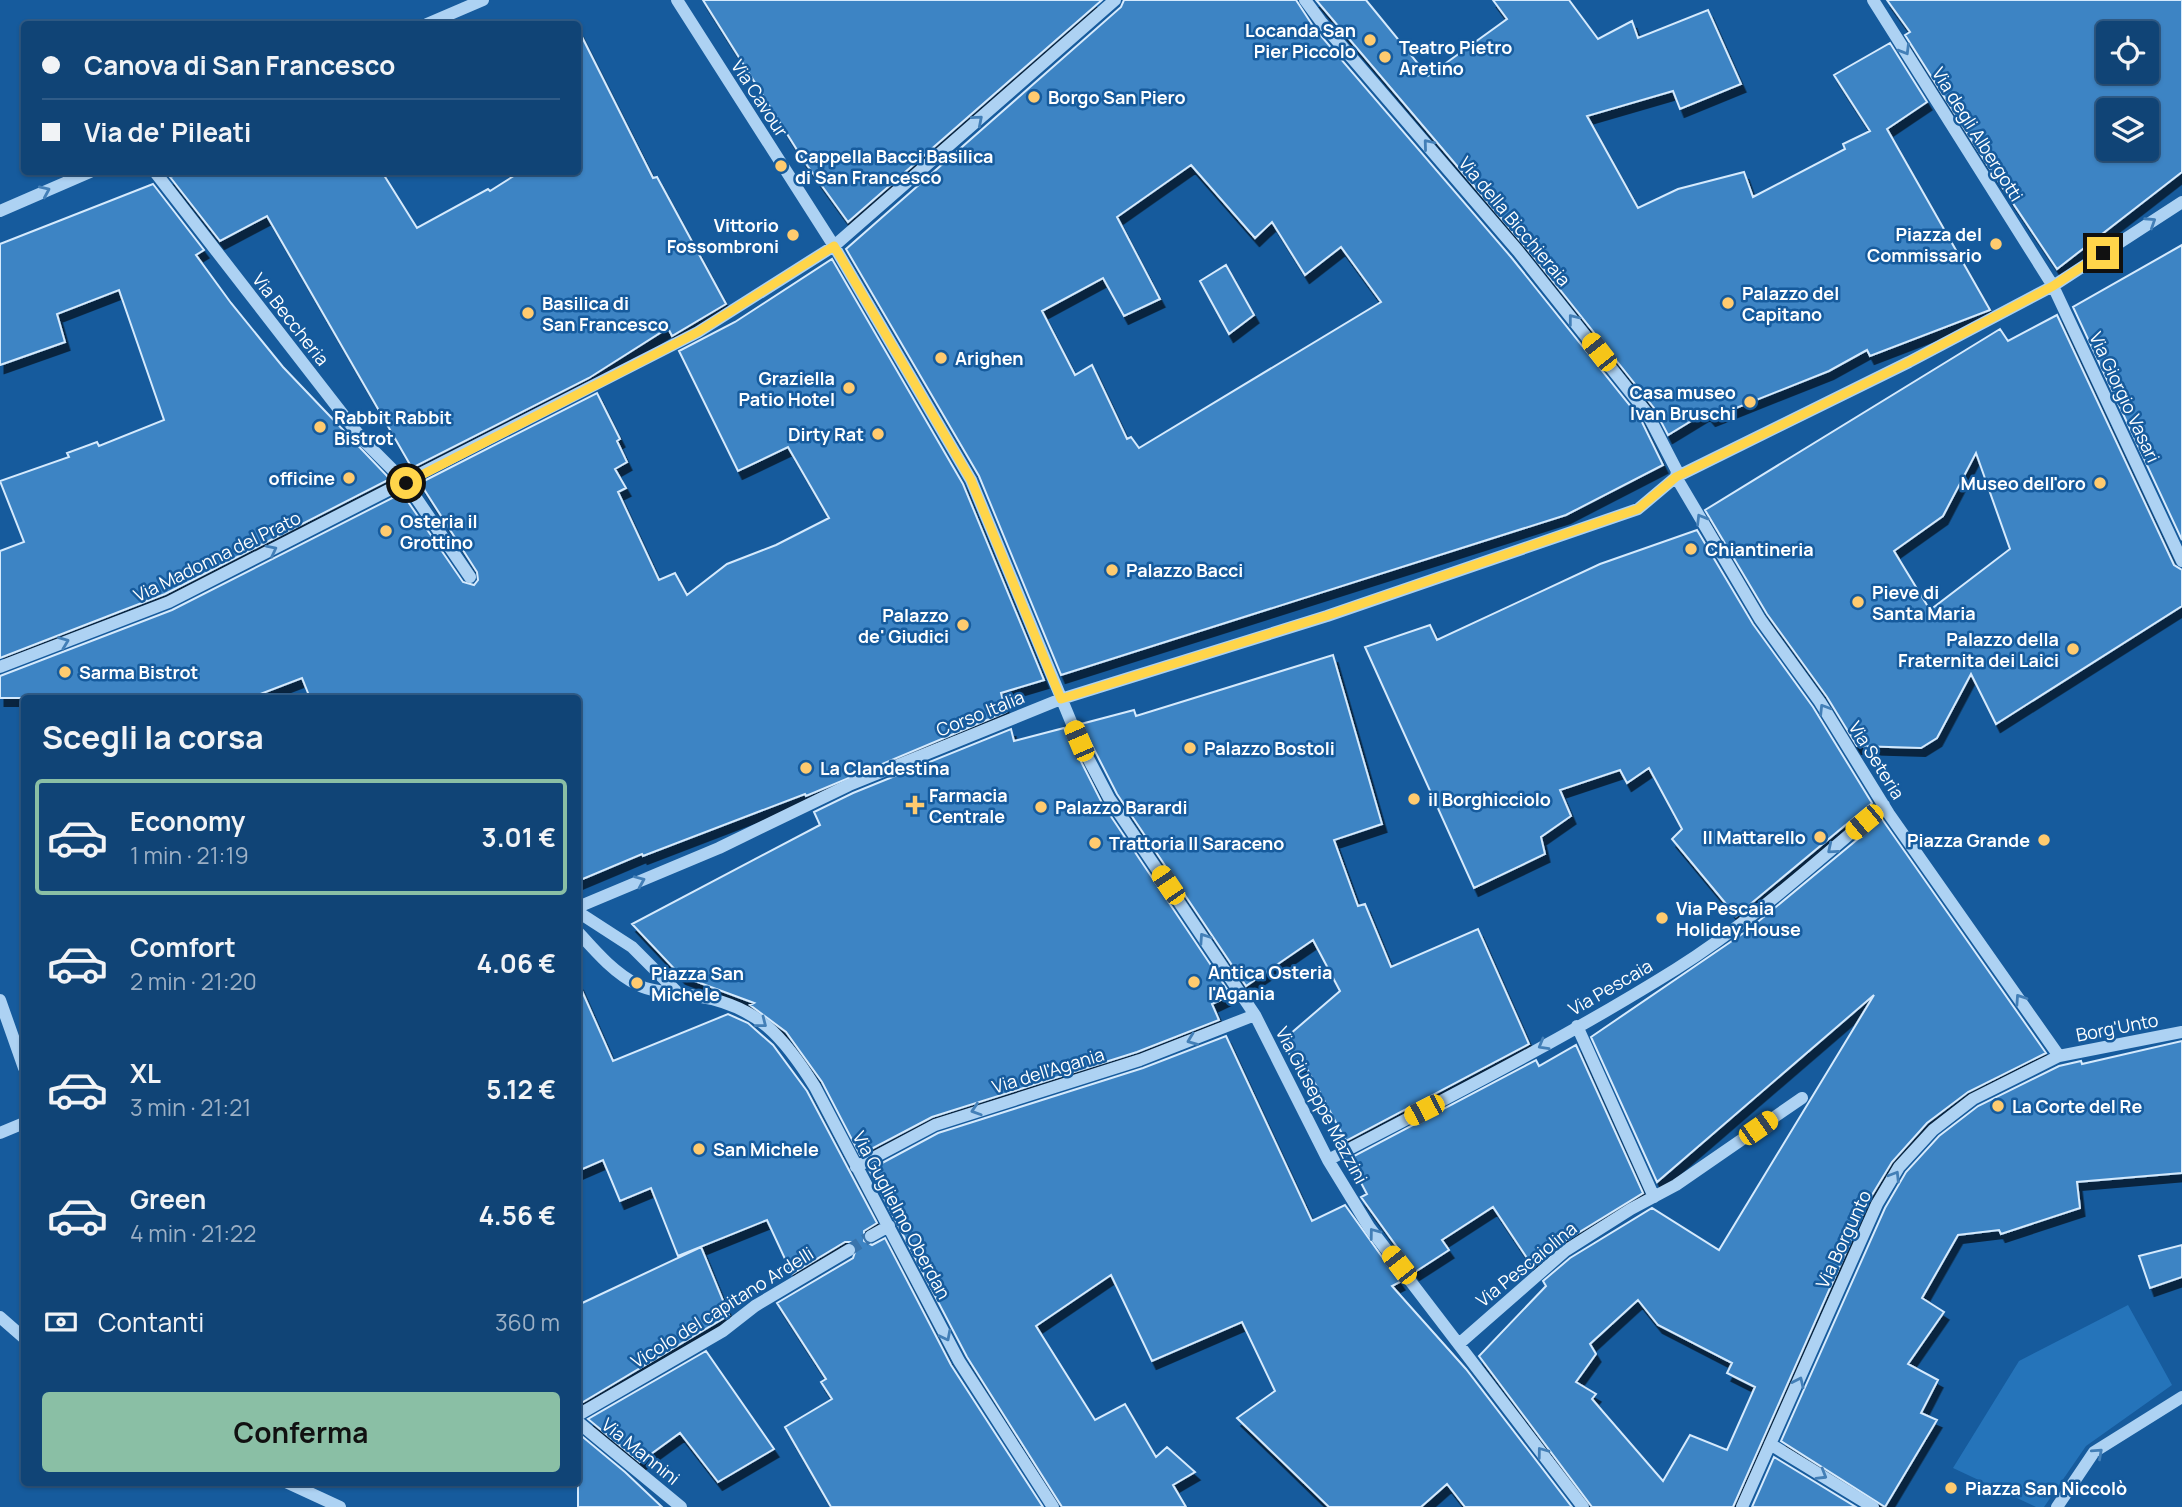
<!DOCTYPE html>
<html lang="it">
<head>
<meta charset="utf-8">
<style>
	body { margin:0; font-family:Manrope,sans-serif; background:#1e4e7e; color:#f1f3f6; height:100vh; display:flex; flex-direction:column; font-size:26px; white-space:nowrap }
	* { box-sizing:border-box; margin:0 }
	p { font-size:23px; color:#9cb0c5 }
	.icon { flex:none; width:38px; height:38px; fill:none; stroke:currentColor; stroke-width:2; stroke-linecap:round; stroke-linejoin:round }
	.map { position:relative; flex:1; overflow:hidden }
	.drawer { position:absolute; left:21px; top:695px; width:560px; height:791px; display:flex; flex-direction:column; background:#104476; border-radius:7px; box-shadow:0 2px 5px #0004,0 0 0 2px #305c88 }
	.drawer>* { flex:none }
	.guide { position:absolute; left:21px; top:21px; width:560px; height:154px; border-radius:7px; box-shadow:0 2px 5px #0004,0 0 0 2px #305c88; display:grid; align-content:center; height:154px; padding:0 21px; background:#104476 }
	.buttons { position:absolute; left:2096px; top:21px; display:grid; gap:14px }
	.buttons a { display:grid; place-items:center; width:63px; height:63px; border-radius:7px; background:#104476; box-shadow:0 2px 5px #0004,0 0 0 2px #305c88; font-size:35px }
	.end { position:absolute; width:32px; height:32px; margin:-16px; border:9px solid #ffd54a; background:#111; box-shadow:0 0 0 4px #111 }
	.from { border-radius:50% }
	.car { position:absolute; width:21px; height:42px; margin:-21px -10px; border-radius:9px; box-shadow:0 0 5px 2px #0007; background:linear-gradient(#f5c518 24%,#345 0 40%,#f5c518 0 76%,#345 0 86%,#f5c518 0) }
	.guide b { display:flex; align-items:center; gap:24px; height:66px; font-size:26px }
	.guide b+b { border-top:2px solid #305c88 }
	.guide i { width:18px; height:18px; background:#f1f3f6 }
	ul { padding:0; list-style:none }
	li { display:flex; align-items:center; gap:21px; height:116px; margin:0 14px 10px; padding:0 7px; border:4px solid transparent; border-radius:7px }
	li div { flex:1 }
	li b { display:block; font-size:26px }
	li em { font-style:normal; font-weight:700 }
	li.current { border-color:#8abfa5 }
	li>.icon { width:63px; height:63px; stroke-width:1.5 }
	h2 { padding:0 21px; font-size:32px; line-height:84px }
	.pay { display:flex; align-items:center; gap:18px; height:77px; padding:0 21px; font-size:26px }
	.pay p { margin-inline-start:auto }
	.cta { display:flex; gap:14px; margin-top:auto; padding:14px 21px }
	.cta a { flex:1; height:80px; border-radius:7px; background:#8abfa5; color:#111; font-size:28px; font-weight:700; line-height:80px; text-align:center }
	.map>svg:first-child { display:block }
	.green { fill:#2574ba }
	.building { fill:#3e84c4; stroke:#d5eafd; stroke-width:2; fill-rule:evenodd; filter:url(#shadow) }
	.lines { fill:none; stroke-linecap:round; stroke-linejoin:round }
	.minor-tunnel { stroke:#3974ac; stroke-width:12; stroke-dasharray:12 6; stroke-linecap:butt }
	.minor { stroke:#add2f3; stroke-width:12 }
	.oneway { stroke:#437fb7 }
	.route { stroke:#ffd54a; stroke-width:9 }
	.poi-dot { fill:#ffcb6f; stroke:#165b9d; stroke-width:2.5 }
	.labels { text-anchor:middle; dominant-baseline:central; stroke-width:5; stroke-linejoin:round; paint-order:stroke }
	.poi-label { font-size:18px; font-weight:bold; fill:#fff; stroke:#165b9d; text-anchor:start }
	.street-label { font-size:18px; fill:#fff; stroke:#165b9d }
</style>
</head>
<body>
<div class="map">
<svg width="2182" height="1507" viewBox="0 0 2182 1507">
	<defs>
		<filter id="shadow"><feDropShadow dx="4.5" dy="8" stdDeviation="0" flood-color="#0009"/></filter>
	</defs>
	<rect width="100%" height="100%" fill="#165b9d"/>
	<path class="green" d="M2128 1305 2172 1385 2086 1446 2044 1507H2036L1953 1468 2019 1361Z"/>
	<path class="building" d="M703 0H1102L848 222 804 161Z
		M1124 0H1296L1315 29 1511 257 1640 418 1663 465 1566 515 1061 675 979 476 846 249 1121 7ZM1191 165 1255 238 1272 222 1305 275 1341 247 1381 302 1139 448 1131 437 1127 439 1092 365 1075 375 1042 311 1103 278 1124 316 1160 299 1117 217Z
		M1316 0H1366L1428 76 1507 19 1493 0H1569L1598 39 1632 21 1638 38 1708 10 1741 84 1680 109 1673 91 1587 116 1638 208 1678 189 1744 172 1753 197 1845 149 1843 144 1870 131 1834 75 1890 43 1927 102 1887 129 1990 310 1870 356 1867 350 1829 371 1711 418 1706 412 1668 435 1654 408 1525 246Z
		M1887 0H2182V172L2057 269 1988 166 1905 35 1910 32ZM2109 33H2147V72H2109ZM2109 110H2147V149H2109Z
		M578 29 653 178 657 177 726 304 672 336 668 328 589 378 412 468 267 216 220 241 170 177 185 172H382L417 228 488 189 490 191 520 172H578Z
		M153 184 204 250 196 255 231 303 283 367 390 479 165 594 0 658V551L24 542 0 481 69 457 67 453 97 442 99 446 164 420 119 290 57 314 65 342 0 365V244Z
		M2182 245V540L2073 307Z
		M832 259 963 484 1044 680 1001 693 1006 712 806 796 805 794 643 856 642 854 578 881V698H310L302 678 250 698H0V676L172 610 402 493 463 582 474 585 478 580 477 572 420 483 597 393 620 439 617 441 627 462 615 469 626 488 618 492 659 580 675 573 687 595 727 564 776 545 829 518 788 447 738 471 679 351 735 322Z
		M1226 265 1254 315 1229 334 1200 281Z
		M2057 315 2174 565 2182 570V606L1996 724 1971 674 1937 738 1921 748 1857 746 1827 697 1767 614 1705 510 2000 329 2008 341ZM1976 453 2010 549 1930 610 1894 551 1943 516Z
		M1697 530 1753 624 1813 707 1872 803 1736 916 1672 839 1682 829 1649 768 1627 783 1620 770 1560 790 1571 816 1541 837 1545 854 1474 888 1365 647 1430 625 1437 640 1600 564Z
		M1333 655 1382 824 1334 840 1358 906 1365 904 1391 967 1478 929 1529 1044 1346 1141 1304 1063 1296 1066 1282 1041 1340 991 1313 940 1246 986 1117 794 1081 724 1134 710 1136 716Z
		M1064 728 1102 803 1231 995 1212 1004 1219 1020 1137 1052 932 1117 860 1155 822 1082 786 1032 750 1005 754 1003 681 976 632 924 820 825 814 812 853 793 1011 729 1014 741Z
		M1882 819 2046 1053 1968 1092 1927 1123 1892 1162 1869 1200 1733 1507H1592L1479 1356 1546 1286 1543 1281 1570 1258 1652 1208 1719 1250 1874 995 1657 1182 1591 1037 1748 930ZM1638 1300 1658 1325 1732 1363 1727 1373 1755 1387 1727 1450 1690 1435 1663 1481 1592 1399 1596 1394 1576 1382 1596 1354 1590 1344Z
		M578 982 613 1061 728 1014 748 1023 773 1045 807 1091 877 1223 864 1231V1241L872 1245 885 1238 951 1365 1043 1507H831L785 1427 832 1399 821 1382 826 1379 777 1303 853 1258 857 1246 853 1242H845L792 1274 767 1220 678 1256 651 1188 620 1201 603 1160 578 1171Z
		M1226 1036 1312 1221 1345 1205 1400 1282 1392 1286 1466 1369 1572 1507H1465L1447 1484 1421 1507H1329L1237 1418 1275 1391 1242 1322 1152 1361 1111 1275 1036 1326 1095 1420 1125 1404 1156 1457 1167 1447 1195 1472 1173 1485 1186 1507H1062L967 1357 869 1170 938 1133 1143 1068Z
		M2182 1041V1173L2077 1182 2080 1208 2001 1234 1999 1230 1958 1235 1922 1298 1944 1312 1908 1364 1938 1380 1921 1413 1937 1420 1885 1507 1781 1441 1885 1208 1906 1172 1939 1136 1978 1106 2059 1066 2081 1061 2082 1064Z
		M1576 1045 1643 1193 1560 1244 1533 1267 1493 1207 1442 1240 1449 1250 1415 1272 1361 1197 1367 1194 1350 1162 1355 1159 1354 1156 1536 1060 1539 1066Z
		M2182 1245V1277L2150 1288 2139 1256Z
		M701 1247 729 1315 578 1405V1305Z
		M706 1351 774 1449 718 1482 680 1433 640 1462 588 1419Z
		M578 1433 625 1472 662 1507H578Z
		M1774 1457 1856 1507H1752Z"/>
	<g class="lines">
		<path class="minor-tunnel" d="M849 1250 871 1236"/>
		<path class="minor" d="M677 0 834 246 971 480 1079 741 1109 798 1255 1015 1328 1160 1369 1227 1583 1507
			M1305 0 1322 23 1518 251 1647 413 1677 471 1676 477 1760 619 1820 702 1889 814 2059 1056
			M1873 0 2053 286 2182 561
			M427 24 483 0
			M155 172 362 439 406 483 470 577
			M0 211 90 172
			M0 667 169 602 698 332 834 246 1115 0
			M578 907 719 848 849 785 1061 699 1327 616 1638 509 1676 477 1909 362 2053 286 2182 202
			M578 912 632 947 677 992
			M578 932C596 952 614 973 638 985 654 993 679 993 696 996 757 1005 784 1037 815 1087L959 1361 1053 1507
			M0 1000 24 1068
			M1577 1026 1654 1197
			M0 1133 24 1123
			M1328 1160C1445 1099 1564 1039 1676 969 1751 922 1817 861 1884 805
			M856 1167 935 1125 1140 1060 1255 1015
			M871 1236 889 1226
			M0 1317 24 1338
			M1460 1343 1565 1251 1631 1209 1676 1185 1802 1098
			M578 1415 723 1331 755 1306 849 1250
			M578 1422 681 1507
			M1770 1444 1873 1507
			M286 1482 340 1507
			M1742 1507 1877 1204 1899 1167 1933 1130 1973 1099 2059 1056 2182 1032
			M2057 1507 2094 1452 2182 1397"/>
	</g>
	<defs><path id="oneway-chevron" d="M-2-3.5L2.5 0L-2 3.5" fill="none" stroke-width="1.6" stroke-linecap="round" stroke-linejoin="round" transform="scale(1.75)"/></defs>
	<g class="oneway">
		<use href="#oneway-chevron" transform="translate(1905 50) rotate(59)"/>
		<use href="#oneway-chevron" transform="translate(978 120) rotate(-41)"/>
		<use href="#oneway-chevron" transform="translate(1428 144) rotate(-130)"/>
		<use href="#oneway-chevron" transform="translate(45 191) rotate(-24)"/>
		<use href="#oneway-chevron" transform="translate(2151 222) rotate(-33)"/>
		<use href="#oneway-chevron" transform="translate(1573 319) rotate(-128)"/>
		<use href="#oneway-chevron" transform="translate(1701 519) rotate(-121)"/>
		<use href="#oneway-chevron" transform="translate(272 550) rotate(-27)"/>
		<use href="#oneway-chevron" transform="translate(64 642) rotate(-21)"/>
		<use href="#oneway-chevron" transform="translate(1824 709) rotate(-122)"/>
		<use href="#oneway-chevron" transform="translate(1832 849) rotate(140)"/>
		<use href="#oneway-chevron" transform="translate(640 881) rotate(-23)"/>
		<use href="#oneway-chevron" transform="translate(1204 938) rotate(-124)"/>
		<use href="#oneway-chevron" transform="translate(2020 999) rotate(-124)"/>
		<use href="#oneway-chevron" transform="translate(762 1023) rotate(38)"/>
		<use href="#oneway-chevron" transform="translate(1192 1040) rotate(159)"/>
		<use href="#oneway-chevron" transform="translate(1543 1045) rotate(150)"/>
		<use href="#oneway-chevron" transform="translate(976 1110) rotate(162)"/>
		<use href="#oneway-chevron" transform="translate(1895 1176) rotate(-58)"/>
		<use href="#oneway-chevron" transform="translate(1374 1233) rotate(-127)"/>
		<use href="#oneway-chevron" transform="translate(946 1336) rotate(63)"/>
		<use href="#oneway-chevron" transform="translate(1799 1382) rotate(-65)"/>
		<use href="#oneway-chevron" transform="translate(1542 1452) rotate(-127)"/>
		<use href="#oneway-chevron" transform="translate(2098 1453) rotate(-42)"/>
		<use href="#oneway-chevron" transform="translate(1822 1475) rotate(31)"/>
	</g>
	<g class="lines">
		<path class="route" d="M406 483 698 332 834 246 971 480 1061 699 1326 616 1638 509 1676 477 1909 362 2053 286 2103 253"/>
	</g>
	<g class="poi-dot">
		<circle cx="1370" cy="40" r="7"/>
		<circle cx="1385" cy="57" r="7"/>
		<circle cx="1034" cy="97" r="7"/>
		<circle cx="781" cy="166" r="7"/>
		<circle cx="793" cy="235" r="7"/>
		<circle cx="1996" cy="244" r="7"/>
		<circle cx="1728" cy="303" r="7"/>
		<circle cx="528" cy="313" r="7"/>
		<circle cx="941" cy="358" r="7"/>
		<circle cx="849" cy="388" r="7"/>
		<circle cx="1750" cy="402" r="7"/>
		<circle cx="320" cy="427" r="7"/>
		<circle cx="878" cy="434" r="7"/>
		<circle cx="349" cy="478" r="7"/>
		<circle cx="2100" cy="483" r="7"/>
		<circle cx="386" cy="531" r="7"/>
		<circle cx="1691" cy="549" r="7"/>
		<circle cx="1112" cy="570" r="7"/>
		<circle cx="1858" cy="602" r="7"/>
		<circle cx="963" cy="625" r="7"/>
		<circle cx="2073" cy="649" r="7"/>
		<circle cx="65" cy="672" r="7"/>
		<circle cx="1190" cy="748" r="7"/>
		<circle cx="806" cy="768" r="7"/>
		<circle cx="1414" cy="799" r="7"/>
		<path d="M911.5 794.5h7v7h7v7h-7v7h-7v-7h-7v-7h7z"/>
		<circle cx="1041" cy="807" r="7"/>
		<circle cx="1820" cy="837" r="7"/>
		<circle cx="2044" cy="840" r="7"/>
		<circle cx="1095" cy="843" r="7"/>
		<circle cx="1662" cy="918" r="7"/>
		<circle cx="1194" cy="982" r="7"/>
		<circle cx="637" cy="983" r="7"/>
		<circle cx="1998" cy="1106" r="7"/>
		<circle cx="699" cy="1149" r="7"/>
		<circle cx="1951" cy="1488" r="7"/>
	</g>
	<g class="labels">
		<g class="poi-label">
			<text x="1356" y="30" text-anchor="end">Locanda San<tspan x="1356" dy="21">Pier Piccolo</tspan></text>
			<text x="1399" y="47">Teatro Pietro<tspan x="1399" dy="21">Aretino</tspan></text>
			<text x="1048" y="97">Borgo San Piero</text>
			<text x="795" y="156">Cappella Bacci Basilica<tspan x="795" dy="21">di San Francesco</tspan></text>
			<text x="779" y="225" text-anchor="end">Vittorio<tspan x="779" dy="21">Fossombroni</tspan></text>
			<text x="1982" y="234" text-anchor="end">Piazza del<tspan x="1982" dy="21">Commissario</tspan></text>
			<text x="1742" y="293">Palazzo del<tspan x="1742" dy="21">Capitano</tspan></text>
			<text x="542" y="303">Basilica di<tspan x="542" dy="21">San Francesco</tspan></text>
			<text x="955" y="358">Arighen</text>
			<text x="835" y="378" text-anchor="end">Graziella<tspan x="835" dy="21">Patio Hotel</tspan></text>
			<text x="1736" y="392" text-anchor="end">Casa museo<tspan x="1736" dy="21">Ivan Bruschi</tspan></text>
			<text x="334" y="417">Rabbit Rabbit<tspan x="334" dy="21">Bistrot</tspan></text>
			<text x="864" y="434" text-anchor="end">Dirty Rat</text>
			<text x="335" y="478" text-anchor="end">officine</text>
			<text x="2086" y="483" text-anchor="end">Museo dell'oro</text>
			<text x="400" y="521">Osteria il<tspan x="400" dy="21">Grottino</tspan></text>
			<text x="1705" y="549">Chiantineria</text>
			<text x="1126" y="570">Palazzo Bacci</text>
			<text x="1872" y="592">Pieve di<tspan x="1872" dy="21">Santa Maria</tspan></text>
			<text x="949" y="615" text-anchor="end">Palazzo<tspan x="949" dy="21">de' Giudici</tspan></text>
			<text x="2059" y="639" text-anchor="end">Palazzo della<tspan x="2059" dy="21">Fraternita dei Laici</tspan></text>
			<text x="79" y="672">Sarma Bistrot</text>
			<text x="1204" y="748">Palazzo Bostoli</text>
			<text x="820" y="768">La Clandestina</text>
			<text x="929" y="795">Farmacia<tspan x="929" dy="21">Centrale</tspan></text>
			<text x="1428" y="799">il Borghicciolo</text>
			<text x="1055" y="807">Palazzo Barardi</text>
			<text x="1806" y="837" text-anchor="end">Il Mattarello</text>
			<text x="2030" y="840" text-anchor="end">Piazza Grande</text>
			<text x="1109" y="843">Trattoria Il Saraceno</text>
			<text x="1676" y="908">Via Pescaia<tspan x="1676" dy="21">Holiday House</tspan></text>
			<text x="1208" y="972">Antica Osteria<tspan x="1208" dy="21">l'Agania</tspan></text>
			<text x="651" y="973">Piazza San<tspan x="651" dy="21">Michele</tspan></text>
			<text x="2012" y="1106">La Corte del Re</text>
			<text x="713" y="1149">San Michele</text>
			<text x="1965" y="1488">Piazza San Niccolò</text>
		</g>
		<g class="street-label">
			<text transform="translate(760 98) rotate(57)">Via Cavour</text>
			<text transform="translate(1978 134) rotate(58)">Via degli Albergotti</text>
			<text transform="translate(1515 221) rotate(50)">Via della Bicchieraia</text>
			<text transform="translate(291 319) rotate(52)">Via Beccheria</text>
			<text transform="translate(2125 397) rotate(65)">Via Giorgio Vasari</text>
			<text transform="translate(217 556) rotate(-26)">Via Madonna del Prato</text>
			<text transform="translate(980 713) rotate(-22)">Corso Italia</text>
			<text transform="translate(1877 760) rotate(58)">Via Seteria</text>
			<text transform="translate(1610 987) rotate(-30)">Via Pescaia</text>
			<text transform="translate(2117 1027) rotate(-11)">Borg'Unto</text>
			<text transform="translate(1048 1070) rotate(-17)">Via dell'Agania</text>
			<text transform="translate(1322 1105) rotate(62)">Via Giuseppe Mazzini</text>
			<text transform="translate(902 1215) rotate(62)">Via Guglielmo Oberdan</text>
			<text transform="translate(1843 1239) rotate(-65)">Via Borgunto</text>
			<text transform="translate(1526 1264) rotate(-39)">Via Pescaiolina</text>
			<text transform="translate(722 1307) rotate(-32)">Vicolo del capitano Ardelli</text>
			<text transform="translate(641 1451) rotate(39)">Via Mannini</text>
		</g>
	</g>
</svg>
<div class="buttons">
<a><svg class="icon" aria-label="locate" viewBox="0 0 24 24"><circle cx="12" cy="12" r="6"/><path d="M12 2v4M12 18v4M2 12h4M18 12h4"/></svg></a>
<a><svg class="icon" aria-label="layers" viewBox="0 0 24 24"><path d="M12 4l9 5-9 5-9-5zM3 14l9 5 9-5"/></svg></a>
</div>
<i class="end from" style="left:406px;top:483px"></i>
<i class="end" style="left:2103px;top:253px"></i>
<i class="car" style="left:1599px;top:352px;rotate:322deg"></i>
<i class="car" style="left:1079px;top:741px;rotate:337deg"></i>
<i class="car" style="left:1864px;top:822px;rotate:230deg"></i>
<i class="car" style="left:1168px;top:885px;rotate:326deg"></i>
<i class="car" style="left:1424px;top:1110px;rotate:243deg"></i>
<i class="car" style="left:1758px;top:1128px;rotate:55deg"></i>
<i class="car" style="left:1399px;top:1265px;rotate:322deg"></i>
<div class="guide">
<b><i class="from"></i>Canova di San Francesco</b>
<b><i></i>Via de' Pileati</b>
</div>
<section class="drawer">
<h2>Scegli la corsa</h2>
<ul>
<li class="current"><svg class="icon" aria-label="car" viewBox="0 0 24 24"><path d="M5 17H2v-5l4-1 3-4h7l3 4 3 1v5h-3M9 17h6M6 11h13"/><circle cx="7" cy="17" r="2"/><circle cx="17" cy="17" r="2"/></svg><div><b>Economy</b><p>1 min · 21:19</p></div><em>3.01 €</em></li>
<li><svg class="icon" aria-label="car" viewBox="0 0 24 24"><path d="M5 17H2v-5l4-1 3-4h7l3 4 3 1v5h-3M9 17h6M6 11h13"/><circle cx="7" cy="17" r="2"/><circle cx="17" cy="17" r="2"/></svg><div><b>Comfort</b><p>2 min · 21:20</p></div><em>4.06 €</em></li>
<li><svg class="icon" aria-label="car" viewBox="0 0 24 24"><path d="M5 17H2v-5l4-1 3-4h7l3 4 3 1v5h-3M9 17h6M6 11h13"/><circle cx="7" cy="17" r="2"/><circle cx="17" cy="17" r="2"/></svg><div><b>XL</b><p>3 min · 21:21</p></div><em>5.12 €</em></li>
<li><svg class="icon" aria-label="car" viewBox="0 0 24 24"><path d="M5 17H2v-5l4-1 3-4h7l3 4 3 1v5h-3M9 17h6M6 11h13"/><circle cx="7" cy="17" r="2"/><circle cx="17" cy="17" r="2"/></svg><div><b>Green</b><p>4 min · 21:22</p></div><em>4.56 €</em></li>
</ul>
<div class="pay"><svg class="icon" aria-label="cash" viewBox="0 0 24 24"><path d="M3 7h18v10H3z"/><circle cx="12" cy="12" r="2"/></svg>Contanti<p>360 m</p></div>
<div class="cta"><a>Conferma</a></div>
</section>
</div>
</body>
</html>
